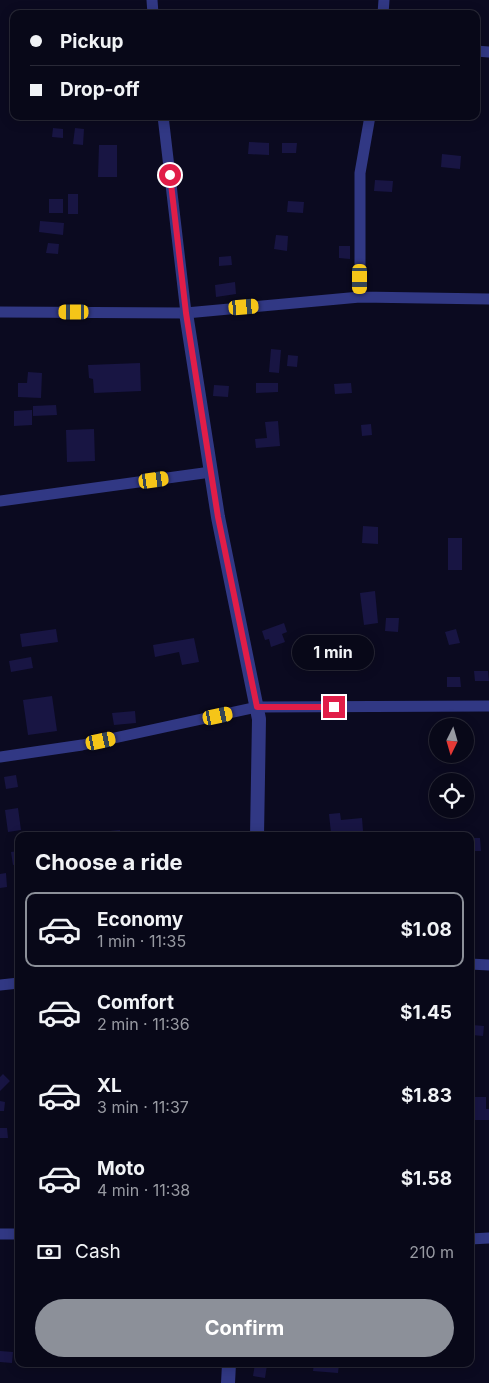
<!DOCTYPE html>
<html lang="en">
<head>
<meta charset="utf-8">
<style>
	body { margin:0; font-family:Inter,sans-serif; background:#111121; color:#f1f3f6; height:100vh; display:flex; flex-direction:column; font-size:19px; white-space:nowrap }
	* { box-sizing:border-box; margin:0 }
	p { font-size:16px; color:#989aa2 }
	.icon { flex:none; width:28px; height:28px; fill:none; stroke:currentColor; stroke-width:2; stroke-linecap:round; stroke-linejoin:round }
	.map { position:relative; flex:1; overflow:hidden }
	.sheet { position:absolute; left:15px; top:832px; width:459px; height:535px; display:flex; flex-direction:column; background:#080818; border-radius:10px; box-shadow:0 2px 12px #0003,0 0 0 1px #292937 }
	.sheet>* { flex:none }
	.hud { position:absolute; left:10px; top:10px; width:470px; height:110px; border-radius:10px; box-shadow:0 2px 12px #0003,0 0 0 1px #292937; display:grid; align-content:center; height:110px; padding:0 20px; background:#080818 }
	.needle { width:32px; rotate:185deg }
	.tools { position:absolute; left:429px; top:718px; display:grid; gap:10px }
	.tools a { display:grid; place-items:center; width:45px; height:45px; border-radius:50%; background:#080818; box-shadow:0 2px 12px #0003,0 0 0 1px #292937; font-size:25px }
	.end { position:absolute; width:22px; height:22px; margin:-11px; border:6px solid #e11d48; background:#fff; box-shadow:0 0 0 2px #fff }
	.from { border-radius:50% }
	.bubble { position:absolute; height:35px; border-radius:18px; background:#080818; box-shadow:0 2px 12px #0003,0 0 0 1px #292937; font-size:16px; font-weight:700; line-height:35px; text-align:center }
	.car { position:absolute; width:15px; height:30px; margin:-15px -8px; border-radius:6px; box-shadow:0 0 4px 1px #0007; background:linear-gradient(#f5c518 24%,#345 0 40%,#f5c518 0 76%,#345 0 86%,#f5c518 0) }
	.hud b { display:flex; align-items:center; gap:18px; height:48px; font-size:19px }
	.hud b+b { border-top:1px solid #292937 }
	.hud i { width:12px; height:12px; background:#f1f3f6 }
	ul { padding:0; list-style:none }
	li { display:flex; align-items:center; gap:15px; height:75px; margin:0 10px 8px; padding:0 10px; border:2px solid transparent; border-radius:10px }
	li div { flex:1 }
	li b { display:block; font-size:19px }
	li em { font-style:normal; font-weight:700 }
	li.on { border-color:#8c9099 }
	li>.icon { width:45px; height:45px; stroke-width:1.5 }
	h2 { padding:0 20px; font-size:22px; line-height:60px }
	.pay { display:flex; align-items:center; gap:12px; height:55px; padding:0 20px; font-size:19px }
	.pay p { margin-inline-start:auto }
	.action { display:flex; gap:10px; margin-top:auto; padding:10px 20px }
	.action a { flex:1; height:58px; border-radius:30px; background:#8c9099; color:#fff; font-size:20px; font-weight:700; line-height:58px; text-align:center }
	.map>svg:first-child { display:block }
	.building { fill:#181543 }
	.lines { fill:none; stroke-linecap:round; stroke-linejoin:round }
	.service { stroke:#313884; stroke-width:11 }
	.minor { stroke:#313884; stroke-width:14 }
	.route { stroke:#e11d48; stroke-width:6 }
</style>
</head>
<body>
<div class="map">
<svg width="489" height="1383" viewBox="0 0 489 1383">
	<rect width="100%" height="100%" fill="#0b0a20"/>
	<path class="building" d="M53 128 63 129V138L52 137Z
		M75 128 84 129 83 145 73 144Z
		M249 142 269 143V155L248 154Z
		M282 143H297L296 153H282Z
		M99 145H117V177H98Z
		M442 154 461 156 460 169 441 167Z
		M375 180 393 181 392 192 374 191Z
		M68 194H78V214H68Z
		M49 199H63V213H49Z
		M288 201 304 202 303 213 287 212Z
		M40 221 64 223 63 235 39 232Z
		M276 235 288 236 287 251 274 249Z
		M48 243 59 244 58 254 46 253Z
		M339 246H350V259L339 258Z
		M231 256 232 265 219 266V257Z
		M235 282 236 294 216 297 215 285Z
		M271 349 281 350 279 373 269 372Z
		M288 355 298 356 297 367 287 366Z
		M140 363 141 391 94 393 93 379 89 378 88 365Z
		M28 372 42 373 41 398 18 397V383H27Z
		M256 383H278V392L256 393Z
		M351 383 352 393 335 394 334 384Z
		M214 385 229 386 228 397 213 396Z
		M56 405 57 415 33 416V406Z
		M32 410V425L14 426V411Z
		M278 421 280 446 256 448 255 439 267 438 265 422Z
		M371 424 372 435 362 436 361 425Z
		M94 429 95 461 67 462 66 430Z
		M363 526 378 527V544L362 543Z
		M448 538H462V570H448Z
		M375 591 378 623 364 625 360 593Z
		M386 618H399L398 632 385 631Z
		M284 623 287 632 282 634 285 642 271 647 269 639 265 640 262 631Z
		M56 629 58 642 22 647 20 634Z
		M456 629 460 643 449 645 445 632Z
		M194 638 199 662 182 665 179 652 155 657 153 645Z
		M31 657 33 668 11 672 9 661Z
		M474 671H488L489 681H475Z
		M447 677H460L461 687H447Z
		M52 696 57 731 28 735 23 700Z
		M135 711 136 723 114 725 112 713Z
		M16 775 18 787 6 789 4 777Z
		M18 808 21 830 8 832 5 810Z
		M340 813 341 820 362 818 363 831 350 832 351 836H342V832L331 833 329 814Z
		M120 830 121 836H111L110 831Z
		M470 838H480L481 851H470Z
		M19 851V864L13 865 11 852Z
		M6 873 7 887 0 888V874Z
		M472 1025 484 1026 483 1036 472 1035Z
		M3 1074 10 1081 0 1091V1077Z
		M475 1097H486V1109H489V1120H475Z
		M0 1101 5 1102 4 1111H0Z
		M0 1128H7L8 1138H0Z
		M470 1172H475L474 1182H470Z
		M0 1351 13 1352 12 1363 0 1362Z
		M255 1364 267 1365 265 1378 253 1376Z
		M314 1364H339L338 1373 313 1371Z"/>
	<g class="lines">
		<path class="service" d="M152 0 153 14
			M383 14 384 0
			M476 51 489 52
			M163 116 186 313
			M360 297V173L370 116
			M0 312 186 313 360 297 489 299
			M0 501 211 472
			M0 757 82 745 257 707 489 706
			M470 964 489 965
			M0 985 19 983
			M0 1234H19
			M470 1239 489 1238"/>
		<path class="minor" d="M186 313 218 517 259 719 257 836
			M228 1383 229 1364"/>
	</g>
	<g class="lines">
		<path class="route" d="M170 175 186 313 218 517 257 707H334"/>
	</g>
</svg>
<div class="tools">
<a><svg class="needle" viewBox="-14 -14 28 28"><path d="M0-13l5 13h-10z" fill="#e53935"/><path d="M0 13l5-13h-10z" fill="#989aa2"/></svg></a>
<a><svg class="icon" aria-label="locate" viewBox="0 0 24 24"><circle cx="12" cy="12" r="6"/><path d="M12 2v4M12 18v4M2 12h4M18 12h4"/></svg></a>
</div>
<i class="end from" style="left:170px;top:175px"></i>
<i class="end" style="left:334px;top:707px"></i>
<div class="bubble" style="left:292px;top:635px;width:82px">1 min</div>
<i class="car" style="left:360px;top:279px;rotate:180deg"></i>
<i class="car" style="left:244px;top:307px;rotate:85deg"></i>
<i class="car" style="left:74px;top:312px;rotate:270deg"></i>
<i class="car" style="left:154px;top:480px;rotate:82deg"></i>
<i class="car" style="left:218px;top:716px;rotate:78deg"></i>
<i class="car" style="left:101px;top:741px;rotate:78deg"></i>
<div class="hud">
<b><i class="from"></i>Pickup</b>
<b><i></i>Drop-off</b>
</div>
<section class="sheet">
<h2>Choose a ride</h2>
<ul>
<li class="on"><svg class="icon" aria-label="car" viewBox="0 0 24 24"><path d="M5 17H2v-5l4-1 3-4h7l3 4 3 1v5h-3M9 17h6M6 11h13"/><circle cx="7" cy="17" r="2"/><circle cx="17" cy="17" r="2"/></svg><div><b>Economy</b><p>1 min · 11:35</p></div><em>$1.08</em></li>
<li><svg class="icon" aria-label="car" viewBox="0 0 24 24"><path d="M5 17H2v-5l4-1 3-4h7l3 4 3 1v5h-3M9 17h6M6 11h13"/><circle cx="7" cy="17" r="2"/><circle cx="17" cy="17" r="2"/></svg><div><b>Comfort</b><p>2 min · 11:36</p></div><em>$1.45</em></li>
<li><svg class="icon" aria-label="car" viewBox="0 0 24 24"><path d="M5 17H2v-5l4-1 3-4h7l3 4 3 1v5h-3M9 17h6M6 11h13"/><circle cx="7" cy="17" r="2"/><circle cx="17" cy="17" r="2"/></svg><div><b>XL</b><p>3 min · 11:37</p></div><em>$1.83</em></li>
<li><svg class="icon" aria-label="car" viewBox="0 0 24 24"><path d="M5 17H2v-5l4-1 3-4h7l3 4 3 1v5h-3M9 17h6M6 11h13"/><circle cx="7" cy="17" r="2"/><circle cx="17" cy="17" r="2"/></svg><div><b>Moto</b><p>4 min · 11:38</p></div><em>$1.58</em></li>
</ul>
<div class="pay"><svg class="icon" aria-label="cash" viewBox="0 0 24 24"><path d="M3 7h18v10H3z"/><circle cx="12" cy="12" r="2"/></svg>Cash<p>210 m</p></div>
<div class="action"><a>Confirm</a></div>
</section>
</div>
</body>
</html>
